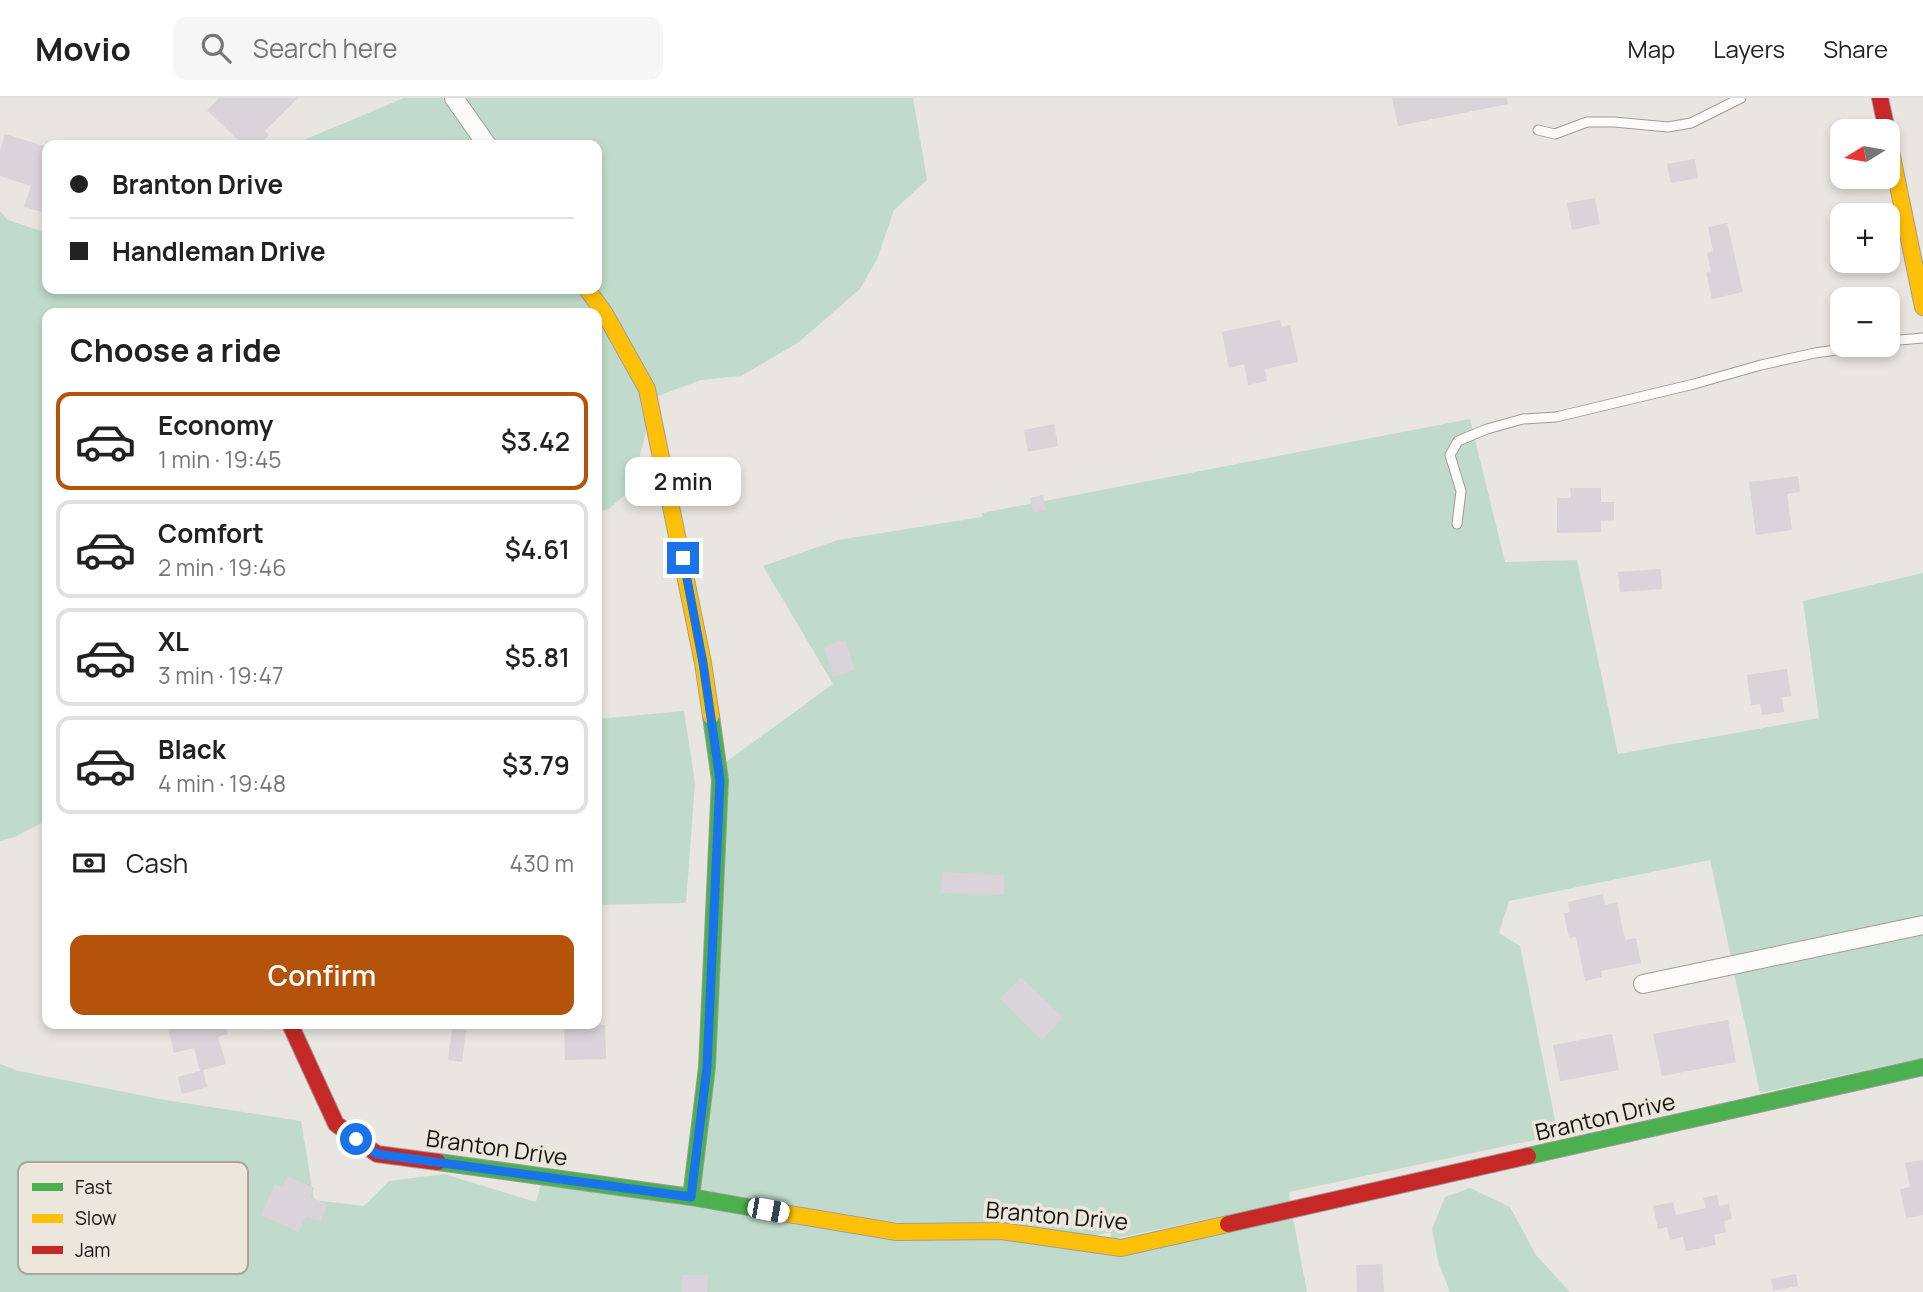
<!DOCTYPE html>
<html lang="en">
<head>
<meta charset="utf-8">
<style>
	body { margin:0; font-family:Manrope,sans-serif; background:#f6f6f6; color:#222; height:100vh; display:flex; flex-direction:column; font-size:26px; white-space:nowrap }
	* { box-sizing:border-box; margin:0 }
	p { font-size:23px; color:#767676 }
	.icon { flex:none; width:38px; height:38px; fill:none; stroke:currentColor; stroke-width:2; stroke-linecap:round; stroke-linejoin:round }
	.map { position:relative; flex:1; overflow:hidden }
	.panel { position:absolute; left:42px; top:210px; width:560px; height:721px; display:flex; flex-direction:column; background:#fff; border-radius:14px; box-shadow:0 4px 10px #0003 }
	.panel>* { flex:none }
	.banner { position:absolute; left:42px; top:42px; width:560px; height:154px; border-radius:14px; box-shadow:0 4px 10px #0003; display:grid; align-content:center; height:154px; padding:0 28px; background:#fff }
	.needle { width:46px; rotate:259deg }
	.controls { position:absolute; left:1830px; top:21px; display:grid; gap:14px }
	.controls a { display:grid; place-items:center; width:70px; height:70px; border-radius:14px; background:#fff; box-shadow:0 4px 10px #0003; font-size:35px }
	.end { position:absolute; width:32px; height:32px; margin:-16px; border:9px solid #1a73e8; background:#fff; box-shadow:0 0 0 4px #fff }
	.from { border-radius:50% }
	.bubble { position:absolute; height:49px; border-radius:14px; background:#fff; box-shadow:0 4px 10px #0003; font-size:23px; font-weight:600; line-height:49px; text-align:center }
	.car { position:absolute; width:21px; height:42px; margin:-21px -10px; border-radius:9px; box-shadow:0 0 5px 2px #0007; background:linear-gradient(#fff 24%,#345 0 40%,#fff 0 76%,#345 0 86%,#fff 0) }
	.banner b { display:flex; align-items:center; gap:24px; height:66px; font-size:26px }
	.banner b+b { border-top:2px solid #e0e0e0 }
	.banner i { width:18px; height:18px; background:#222 }
	ul { padding:0; list-style:none }
	li { display:flex; align-items:center; gap:21px; height:98px; margin:0 14px 10px; padding:0 14px; border:4px solid #e0e0e0; border-radius:14px }
	li div { flex:1 }
	li b { display:block; font-size:26px }
	li em { font-style:normal; font-weight:600 }
	li.selected { border-color:#b45309 }
	li>.icon { width:63px; height:63px; stroke-width:1.5 }
	h2 { padding:0 28px; font-size:32px; line-height:84px }
	.pay { display:flex; align-items:center; gap:18px; height:77px; padding:0 28px; font-size:26px }
	.pay p { margin-inline-start:auto }
	.action { display:flex; gap:14px; margin-top:auto; padding:14px 28px }
	.action a { flex:1; height:80px; border-radius:14px; background:#b45309; color:#fff; font-size:28px; font-weight:600; line-height:80px; text-align:center }
	header { display:flex; align-items:center; gap:42px; box-sizing:border-box; height:98px; padding:0 35px; background:#fff; border-bottom:2px solid #e0e0e0 }
	header strong { font-size:33px }
	nav { display:flex; gap:38px; margin-inline-start:auto; font-size:24px }
	.search { width:490px; height:63px; background:#f6f6f6; display:flex; align-items:center; gap:18px; box-sizing:border-box; padding:0 24px; border-radius:14px; color:#767676; font-size:26px }
	.map>svg:first-child { display:block }
	.green { fill:#c0dbcb }
	.building { fill:#dad3d9 }
	.lines { fill:none; stroke-linecap:round; stroke-linejoin:round }
	.lane-casing { stroke:#9f9c98; stroke-width:11 }
	.street-casing { stroke:#9f9c98; stroke-width:20 }
	.fast-casing { stroke:#9f9c98; stroke-width:18 }
	.slow-casing { stroke:#9f9c98; stroke-width:18 }
	.jam-casing { stroke:#9f9c98; stroke-width:18 }
	.lane { stroke:#fcfbfa; stroke-width:9 }
	.street { stroke:#fcfbfa; stroke-width:18 }
	.fast { stroke:#4caf50; stroke-width:16 }
	.slow { stroke:#ffc107; stroke-width:16 }
	.jam { stroke:#c62828; stroke-width:16 }
	.route { stroke:#1a73e8; stroke-width:9 }
	.labels { text-anchor:middle; dominant-baseline:central; stroke-width:7; stroke-linejoin:round; paint-order:stroke }
	.street-label { font-size:23px; fill:#15130f; stroke:#ede6dc }
	.key { fill:#ede6dc; stroke:#aca79e; stroke-width:2 }
	.key-label { font-size:19px; fill:#15130f }
</style>
</head>
<body>
<header>
<strong>Movio</strong>
<div class="search"><svg class="icon" aria-label="search" viewBox="0 0 24 24"><circle cx="10" cy="10" r="6"/><path d="M15 15l6 6"/></svg>Search here</div>
<nav><a>Map</a><a>Layers</a><a>Share</a></nav>
</header>
<div class="map">
<svg width="1923" height="1194" viewBox="0 0 1923 1194">
	<rect width="100%" height="100%" fill="#e9e5e0"/>
	<path class="green" d="M404 0H443L476 47H292Z
		M465 0H913L927 82 894 112 877 161 860 191 799 244 741 278 701 282 658 298 597 189V47H498Z
		M0 113 8 122 47 135V191H577L594 215H47V722L15 739 0 743Z
		M597 220 639 294 647 330 637 368 640 383 609 411 597 414Z
		M1470 321 1505 464 1577 462 1618 656 1819 620 1803 503 1923 475V819L1731 859 1710 762 1509 803 1499 835 1520 848 1558 1037 1289 1094 1290 1104 1112 1141 1110 1134 1094 1138 907 1126 701 1093 726 664 833 586 763 468 838 442 982 419V415Z
		M684 613 695 685 686 805 597 807V621Z
		M1923 835V960L1760 995 1734 875Z
		M0 966 19 973 165 1002 301 1023 314 1102 364 1108 389 1083 444 1076 536 1104 541 1086 1000 1141 1119 1158 1293 1120 1307 1194H0Z
		M1470 1090 1510 1109 1536 1157 1570 1194H1450L1438 1163 1432 1131 1445 1099Z"/>
	<path class="building" d="M219 0H298L265 33 269 37 259 47H243L207 12Z
		M1392 0H1507L1508 6 1398 28Z
		M5 36 47 49V60L42 76 47 78V108L45 115 24 109 31 88 0 78V52Z
		M1695 61 1698 80 1671 85 1667 66Z
		M1595 100 1600 126 1572 132 1567 105Z
		M1727 125 1743 194 1712 201 1706 175 1711 173 1707 155 1713 153 1708 129Z
		M1280 222 1282 229 1290 227 1298 264 1265 271 1267 283 1248 287 1244 266 1229 270 1222 234Z
		M1054 326 1058 348 1028 354 1024 332Z
		M1798 378 1800 394 1787 396 1792 432 1756 437 1749 384Z
		M1570 390H1601V404H1614V422L1601 423V434L1557 435V400H1571Z
		M1043 397 1046 412 1033 415 1030 400Z
		M1661 471 1662 491 1620 494 1618 474Z
		M845 542 855 572 833 579 824 548Z
		M1787 571 1791 598 1782 599 1784 614 1762 617 1760 606 1751 607 1747 577Z
		M942 774 1004 777V797L941 795Z
		M1603 796 1605 807 1617 804 1625 842 1636 840 1641 865 1601 873 1602 879 1585 883 1576 839 1569 840 1564 815 1570 814 1568 804Z
		M1021 879 1063 920 1042 942 1000 901Z
		M1728 922 1736 964 1662 978 1653 936Z
		M167 926H225L228 936 218 939 226 966 200 973 194 950 174 955Z
		M564 926 605 927 606 961 565 962Z
		M452 931 466 932 462 964 448 962Z
		M1612 936 1619 972 1560 983 1553 947Z
		M203 972 207 989 182 996 178 979Z
		M1923 1062V1117L1906 1120 1900 1091 1910 1089 1905 1065Z
		M287 1078 314 1090 310 1099 328 1107 320 1124 306 1118 299 1134 261 1117 275 1086 283 1089Z
		M1717 1097 1719 1108 1729 1106 1732 1121 1724 1123 1726 1134 1714 1137 1716 1147 1686 1153 1683 1139 1670 1142 1667 1129 1658 1131 1653 1108 1673 1104 1676 1117 1706 1110 1703 1100Z
		M1382 1166 1384 1194H1357L1356 1167Z
		M1796 1176 1798 1188 1773 1193 1771 1181Z
		M682 1177H708L707 1194H682Z"/>
	<g class="lines">
		<defs>
			<path id="lane" d="M1538 32 1555 36 1587 24H1614L1668 29 1691 25 1741 0
				M1888 243 1923 240
				M1457 426 1461 393 1450 357 1458 343 1487 331 1523 321 1556 319 1694 286 1761 267 1815 255 1870 247"/>
			<path id="street" d="M454 0 487 47
				M1643 886 1923 827"/>
			<path id="fast" d="M1528 1058 1923 969
				M438 1064 691 1099 765 1112
				M691 1099 707 969 720 682 711 618"/>
			<path id="slow" d="M1888 39 1923 209
				M587 191 605 216 647 291 703 565 711 618
				M765 1112 897 1134 1001 1133 1121 1150 1228 1126"/>
			<path id="jam" d="M1880 0 1887 33
				M290 926 336 1026 377 1056 438 1064
				M1228 1126 1528 1058"/>
		</defs>
		<use href="#lane" class="lane-casing"/>
		<use href="#street" class="street-casing"/>
		<use href="#fast" class="fast-casing"/>
		<use href="#slow" class="slow-casing"/>
		<use href="#jam" class="jam-casing"/>
		<use href="#lane" class="lane"/>
		<use href="#street" class="street"/>
		<use href="#fast" class="fast"/>
		<use href="#slow" class="slow"/>
		<use href="#jam" class="jam"/>
	</g>
	<g class="lines">
		<path class="route" d="M356 1041 377 1056 691 1099 707 969 720 682 703 565 683 460"/>
	</g>
	<g class="labels">
		<g class="street-label">
			<text transform="translate(1605 1018) rotate(-13)">Branton Drive</text>
			<text transform="translate(497 1049) rotate(8)">Branton Drive</text>
			<text transform="translate(1057 1117) rotate(5)">Branton Drive</text>
		</g>
	</g>
	<rect x="18" y="1064" width="230" height="112" rx="10" class="key"/>
	<rect x="32" y="1085" width="31" height="8" fill="#4caf50"/>
	<rect x="32" y="1116" width="31" height="9" fill="#ffc107"/>
	<rect x="32" y="1148" width="31" height="8" fill="#c62828"/>
	<g class="key-label">
		<text x="75" y="1096">Fast</text>
		<text x="75" y="1127">Slow</text>
		<text x="75" y="1159">Jam</text>
	</g>
</svg>
<div class="controls">
<a><svg class="needle" viewBox="-14 -14 28 28"><path d="M0-13l5 13h-10z" fill="#e53935"/><path d="M0 13l5-13h-10z" fill="#767676"/></svg></a>
<a>+</a>
<a>−</a>
</div>
<i class="end from" style="left:356px;top:1041px"></i>
<i class="end" style="left:683px;top:460px"></i>
<div class="bubble" style="left:625px;top:359px;width:116px">2 min</div>
<i class="car" style="left:768px;top:1112px;rotate:100deg"></i>
<div class="banner">
<b><i class="from"></i>Branton Drive</b>
<b><i></i>Handleman Drive</b>
</div>
<section class="panel">
<h2>Choose a ride</h2>
<ul>
<li class="selected"><svg class="icon" aria-label="car" viewBox="0 0 24 24"><path d="M5 17H2v-5l4-1 3-4h7l3 4 3 1v5h-3M9 17h6M6 11h13"/><circle cx="7" cy="17" r="2"/><circle cx="17" cy="17" r="2"/></svg><div><b>Economy</b><p>1 min · 19:45</p></div><em>$3.42</em></li>
<li><svg class="icon" aria-label="car" viewBox="0 0 24 24"><path d="M5 17H2v-5l4-1 3-4h7l3 4 3 1v5h-3M9 17h6M6 11h13"/><circle cx="7" cy="17" r="2"/><circle cx="17" cy="17" r="2"/></svg><div><b>Comfort</b><p>2 min · 19:46</p></div><em>$4.61</em></li>
<li><svg class="icon" aria-label="car" viewBox="0 0 24 24"><path d="M5 17H2v-5l4-1 3-4h7l3 4 3 1v5h-3M9 17h6M6 11h13"/><circle cx="7" cy="17" r="2"/><circle cx="17" cy="17" r="2"/></svg><div><b>XL</b><p>3 min · 19:47</p></div><em>$5.81</em></li>
<li><svg class="icon" aria-label="car" viewBox="0 0 24 24"><path d="M5 17H2v-5l4-1 3-4h7l3 4 3 1v5h-3M9 17h6M6 11h13"/><circle cx="7" cy="17" r="2"/><circle cx="17" cy="17" r="2"/></svg><div><b>Black</b><p>4 min · 19:48</p></div><em>$3.79</em></li>
</ul>
<div class="pay"><svg class="icon" aria-label="cash" viewBox="0 0 24 24"><path d="M3 7h18v10H3z"/><circle cx="12" cy="12" r="2"/></svg>Cash<p>430 m</p></div>
<div class="action"><a>Confirm</a></div>
</section>
</div>
</body>
</html>
